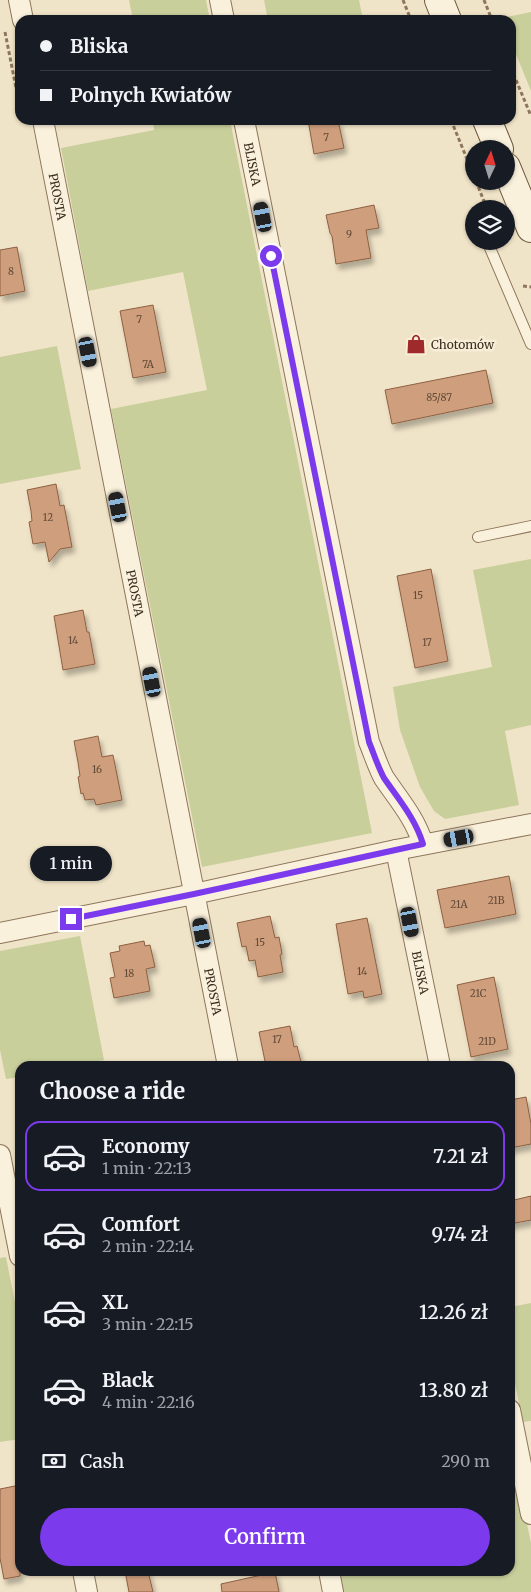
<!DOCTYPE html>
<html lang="en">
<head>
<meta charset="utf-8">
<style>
	body { margin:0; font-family:Merriweather,serif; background:#242831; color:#f1f3f6; height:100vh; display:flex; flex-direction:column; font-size:19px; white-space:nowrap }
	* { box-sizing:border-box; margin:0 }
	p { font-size:16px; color:#9ea1a6 }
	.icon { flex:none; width:28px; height:28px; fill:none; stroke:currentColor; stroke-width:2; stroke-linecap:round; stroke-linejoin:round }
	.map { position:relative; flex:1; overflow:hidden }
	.panel { position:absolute; left:15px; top:1061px; width:500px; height:515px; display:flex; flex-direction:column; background:#171b24; border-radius:15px; box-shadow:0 1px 4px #0004 }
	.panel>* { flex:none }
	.banner { position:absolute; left:15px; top:15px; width:501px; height:110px; border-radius:15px; box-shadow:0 1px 4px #0004; display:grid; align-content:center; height:110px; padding:0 25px; background:#171b24 }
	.needle { width:32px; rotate:4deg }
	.buttons { position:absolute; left:465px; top:140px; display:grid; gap:10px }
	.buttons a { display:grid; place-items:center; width:50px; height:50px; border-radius:50%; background:#171b24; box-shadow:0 1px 4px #0004; font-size:25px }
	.end { position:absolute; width:22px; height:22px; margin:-11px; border:6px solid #7c3aed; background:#fff; box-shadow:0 0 0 2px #fff }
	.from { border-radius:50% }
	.bubble { position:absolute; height:35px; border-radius:18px; background:#171b24; box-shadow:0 1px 4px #0004; font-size:16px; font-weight:600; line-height:35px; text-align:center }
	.car { position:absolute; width:15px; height:30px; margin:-15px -8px; border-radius:6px; box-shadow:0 0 4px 1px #0007; background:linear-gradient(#222 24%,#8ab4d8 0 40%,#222 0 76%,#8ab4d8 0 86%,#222 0) }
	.banner b { display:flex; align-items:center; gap:18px; height:48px; font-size:19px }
	.banner b+b { border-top:1px solid #363941 }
	.banner i { width:12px; height:12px; background:#f1f3f6 }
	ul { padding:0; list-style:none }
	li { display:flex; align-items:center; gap:15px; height:70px; margin:0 10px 8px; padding:0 15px; border:2px solid transparent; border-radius:15px }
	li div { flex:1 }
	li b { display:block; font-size:19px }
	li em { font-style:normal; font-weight:600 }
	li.on { border-color:#7c3aed }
	li>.icon { width:45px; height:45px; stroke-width:1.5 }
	h2 { padding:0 25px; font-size:22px; line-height:60px }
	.pay { display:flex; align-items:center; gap:12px; height:55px; padding:0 25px; font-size:19px }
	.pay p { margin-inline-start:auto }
	.button { display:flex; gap:10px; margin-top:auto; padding:10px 25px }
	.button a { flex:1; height:58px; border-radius:30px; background:#7c3aed; color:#fff; font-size:20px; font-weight:600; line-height:58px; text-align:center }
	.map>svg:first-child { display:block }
	.green { fill:#c9cf9b }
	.building { fill:#cf9f7d; stroke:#8d5f41; filter:url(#shadow) }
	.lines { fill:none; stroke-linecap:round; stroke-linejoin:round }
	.lane-casing { stroke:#8d765c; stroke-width:12 }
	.street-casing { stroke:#8d765c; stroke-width:22 }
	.secondary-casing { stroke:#6f573f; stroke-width:30 }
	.path { stroke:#8d765c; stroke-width:3; stroke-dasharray:4 2.5; stroke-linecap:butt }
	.lane { stroke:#faf1dc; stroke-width:10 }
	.street { stroke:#faf1dc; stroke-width:20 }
	.secondary { stroke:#faf1dc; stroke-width:28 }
	.route { stroke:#7c3aed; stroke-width:6 }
	.labels { text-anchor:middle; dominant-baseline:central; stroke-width:5; stroke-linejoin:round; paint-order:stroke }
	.number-label { font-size:10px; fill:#624a37 }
	.street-label { font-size:12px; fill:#3d2e20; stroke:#f7eed8 }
	.poi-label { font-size:12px; fill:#3d2e20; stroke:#f7eed8; text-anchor:start }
</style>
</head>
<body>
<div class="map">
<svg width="531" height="1592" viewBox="0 0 531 1592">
	<defs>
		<filter id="shadow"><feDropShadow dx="3" dy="5.5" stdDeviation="2.5" flood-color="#0004"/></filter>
	</defs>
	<rect width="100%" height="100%" fill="#f0e4c8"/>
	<path class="green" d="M129 0H206L210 20H133Z
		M264 0H359L363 20H268Z
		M531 12V91L511 42V20H503L502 18Z
		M153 120H230L372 833 202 867 111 409 207 390 183 272 88 291 61 148 154 130Z
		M57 346 81 469 0 484V357Z
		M531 559V725L505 731 519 805 445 819 434 811 420 787 400 730 393 687 492 667 473 570Z
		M80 936 104 1060 73 1066H20V1077L6 1079 0 1050V951Z
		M6 1257 20 1328V1439L0 1442V1258Z
		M531 1303V1421L523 1422 510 1360V1307Z
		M510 1444 531 1543V1592H327L322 1571H510Z"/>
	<path class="building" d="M308 120H338L344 148 314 154Z
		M374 205 379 228 366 230 371 258 336 264 332 236 330 233 326 215Z
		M17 247 25 291 0 296V250Z
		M153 305 166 372 133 378 120 311Z
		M486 370 493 403 392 424 385 390Z
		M56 484 60 506 64 505 72 547 60 549 49 562 45 542 33 544 29 522 32 521 31 511 27 490Z
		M431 569 448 661 415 668 397 576Z
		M83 610 87 632H89L95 664 63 670 54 616Z
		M98 736 102 757 113 755 122 800 96 805 94 799 85 800 83 793 81 794 78 777 80 776 78 762 74 741Z
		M509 876 516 914 445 928 437 890Z
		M270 916 275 938 279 937 282 954 280 955 283 972 258 977 255 960 249 961 246 946 242 947 237 923Z
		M367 918 382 994 364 998 363 991 348 994 336 924Z
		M144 941 145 946 150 945 155 967 146 969 150 991 114 998 110 978 115 977 110 953 120 951 119 946Z
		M494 977 508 1049 471 1057 457 985Z
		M290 1026 294 1047 297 1046 302 1066H266L259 1032Z
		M526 1097 531 1124V1144L510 1148V1100Z
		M531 1196V1220L510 1224V1201Z
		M20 1485V1576L4 1579 0 1558V1489Z
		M125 1571H148L153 1592H129Z
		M275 1572 279 1592H222L221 1584Z"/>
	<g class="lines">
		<defs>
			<path id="lane" d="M487 241 531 344
				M478 537 531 526"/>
			<g id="street">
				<path d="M19 0 23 20"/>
				<path d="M220 0 224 20"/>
				<path id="s1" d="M43 120 228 1066"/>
				<path id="s2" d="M244 120 369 742C374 754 378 767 384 778 399 800 415 818 423 844"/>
				<path id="s3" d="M396 850 440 1066"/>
				<path d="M0 933 194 894 396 850 531 824"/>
				<path d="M0 1155 20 1256"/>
				<path d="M510 1410 531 1514"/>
				<path d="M83 1571 87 1592"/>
				<path d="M329 1571 333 1592"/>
			</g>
			<path id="secondary" d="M439 0 447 20
				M487 120 499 149
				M506 167 531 228"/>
		</defs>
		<use href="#lane" class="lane-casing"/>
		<use href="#street" class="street-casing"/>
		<use href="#secondary" class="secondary-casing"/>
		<path class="path" d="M403 0 411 20
			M484 0 492 20
			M5 32 20 108
			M511 68 531 116
			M451 120 474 176
			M476 181 487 209
			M523 286 531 287"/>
		<use href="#lane" class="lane"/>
		<use href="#street" class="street"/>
		<use href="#secondary" class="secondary"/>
	</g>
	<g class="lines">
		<path class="route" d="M71 919 194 894 423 844C415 818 399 800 384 778 378 767 374 754 369 742L271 256"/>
	</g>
	<defs>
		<symbol id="shop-bare" viewBox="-9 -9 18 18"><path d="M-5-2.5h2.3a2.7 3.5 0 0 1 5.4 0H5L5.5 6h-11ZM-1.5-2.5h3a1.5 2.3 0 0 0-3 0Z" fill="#9e2a2b" stroke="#f7eed8" stroke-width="2.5" paint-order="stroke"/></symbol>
	</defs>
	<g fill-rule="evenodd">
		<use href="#shop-bare" x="402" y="330" width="28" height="28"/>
	</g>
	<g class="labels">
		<g class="number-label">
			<text x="326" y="137">7</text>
			<text x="349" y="234">9</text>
			<text x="11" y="271">8</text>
			<text x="139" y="319">7</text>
			<text x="148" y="364">7A</text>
			<text x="439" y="397">85/87</text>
			<text x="48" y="517">12</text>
			<text x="418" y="595">15</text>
			<text x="73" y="640">14</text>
			<text x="427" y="642">17</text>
			<text x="97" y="769">16</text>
			<text x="496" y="900">21B</text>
			<text x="459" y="904">21A</text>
			<text x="260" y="942">15</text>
			<text x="362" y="971">14</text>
			<text x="129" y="973">18</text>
			<text x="478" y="993">21C</text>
			<text x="277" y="1039">17</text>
			<text x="487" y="1041">21D</text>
		</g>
		<g class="street-label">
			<text stroke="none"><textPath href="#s2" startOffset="45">BLISKA</textPath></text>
			<text stroke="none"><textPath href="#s1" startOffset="78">PROSTA</textPath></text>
			<text stroke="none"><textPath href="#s1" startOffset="482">PROSTA</textPath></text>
			<text stroke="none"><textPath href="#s3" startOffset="125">BLISKA</textPath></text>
			<text stroke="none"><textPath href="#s1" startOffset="888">PROSTA</textPath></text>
		</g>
		<g class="poi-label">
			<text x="431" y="344">Chotomów</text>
		</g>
	</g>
</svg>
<div class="buttons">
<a><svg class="needle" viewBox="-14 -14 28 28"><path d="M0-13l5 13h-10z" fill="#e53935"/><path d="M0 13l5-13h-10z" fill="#9ea1a6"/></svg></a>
<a><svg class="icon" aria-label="layers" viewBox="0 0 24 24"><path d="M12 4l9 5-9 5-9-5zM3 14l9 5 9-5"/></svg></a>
</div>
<i class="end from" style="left:271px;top:256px"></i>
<i class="end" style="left:71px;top:919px"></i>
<div class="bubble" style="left:30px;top:846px;width:82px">1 min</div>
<i class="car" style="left:263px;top:217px;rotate:349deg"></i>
<i class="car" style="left:88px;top:352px;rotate:169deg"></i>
<i class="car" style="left:118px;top:507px;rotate:349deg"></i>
<i class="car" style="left:152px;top:682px;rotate:349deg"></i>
<i class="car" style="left:459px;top:838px;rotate:260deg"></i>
<i class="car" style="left:410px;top:922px;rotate:169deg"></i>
<i class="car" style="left:202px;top:933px;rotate:349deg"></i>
<div class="banner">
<b><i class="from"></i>Bliska</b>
<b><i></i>Polnych Kwiatów</b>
</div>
<section class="panel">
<h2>Choose a ride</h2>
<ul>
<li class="on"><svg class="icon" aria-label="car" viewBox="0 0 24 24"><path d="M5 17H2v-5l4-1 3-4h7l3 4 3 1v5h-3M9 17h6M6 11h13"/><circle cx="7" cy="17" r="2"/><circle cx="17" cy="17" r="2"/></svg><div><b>Economy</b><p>1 min · 22:13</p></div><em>7.21 zł</em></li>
<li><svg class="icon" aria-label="car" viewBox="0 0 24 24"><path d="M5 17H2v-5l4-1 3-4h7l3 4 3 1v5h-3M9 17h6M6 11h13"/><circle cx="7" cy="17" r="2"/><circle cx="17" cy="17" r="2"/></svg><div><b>Comfort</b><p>2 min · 22:14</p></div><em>9.74 zł</em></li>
<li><svg class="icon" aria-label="car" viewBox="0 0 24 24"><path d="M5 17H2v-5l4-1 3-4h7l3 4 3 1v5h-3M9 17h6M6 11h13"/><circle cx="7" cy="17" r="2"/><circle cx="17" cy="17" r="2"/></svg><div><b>XL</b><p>3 min · 22:15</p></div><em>12.26 zł</em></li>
<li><svg class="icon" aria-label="car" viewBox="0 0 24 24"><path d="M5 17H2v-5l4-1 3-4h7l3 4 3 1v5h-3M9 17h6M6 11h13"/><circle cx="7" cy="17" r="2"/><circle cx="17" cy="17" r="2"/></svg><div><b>Black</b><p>4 min · 22:16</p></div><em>13.80 zł</em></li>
</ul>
<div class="pay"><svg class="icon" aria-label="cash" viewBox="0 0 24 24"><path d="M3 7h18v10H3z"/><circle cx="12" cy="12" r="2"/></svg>Cash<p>290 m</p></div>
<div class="button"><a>Confirm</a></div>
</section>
</div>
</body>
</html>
